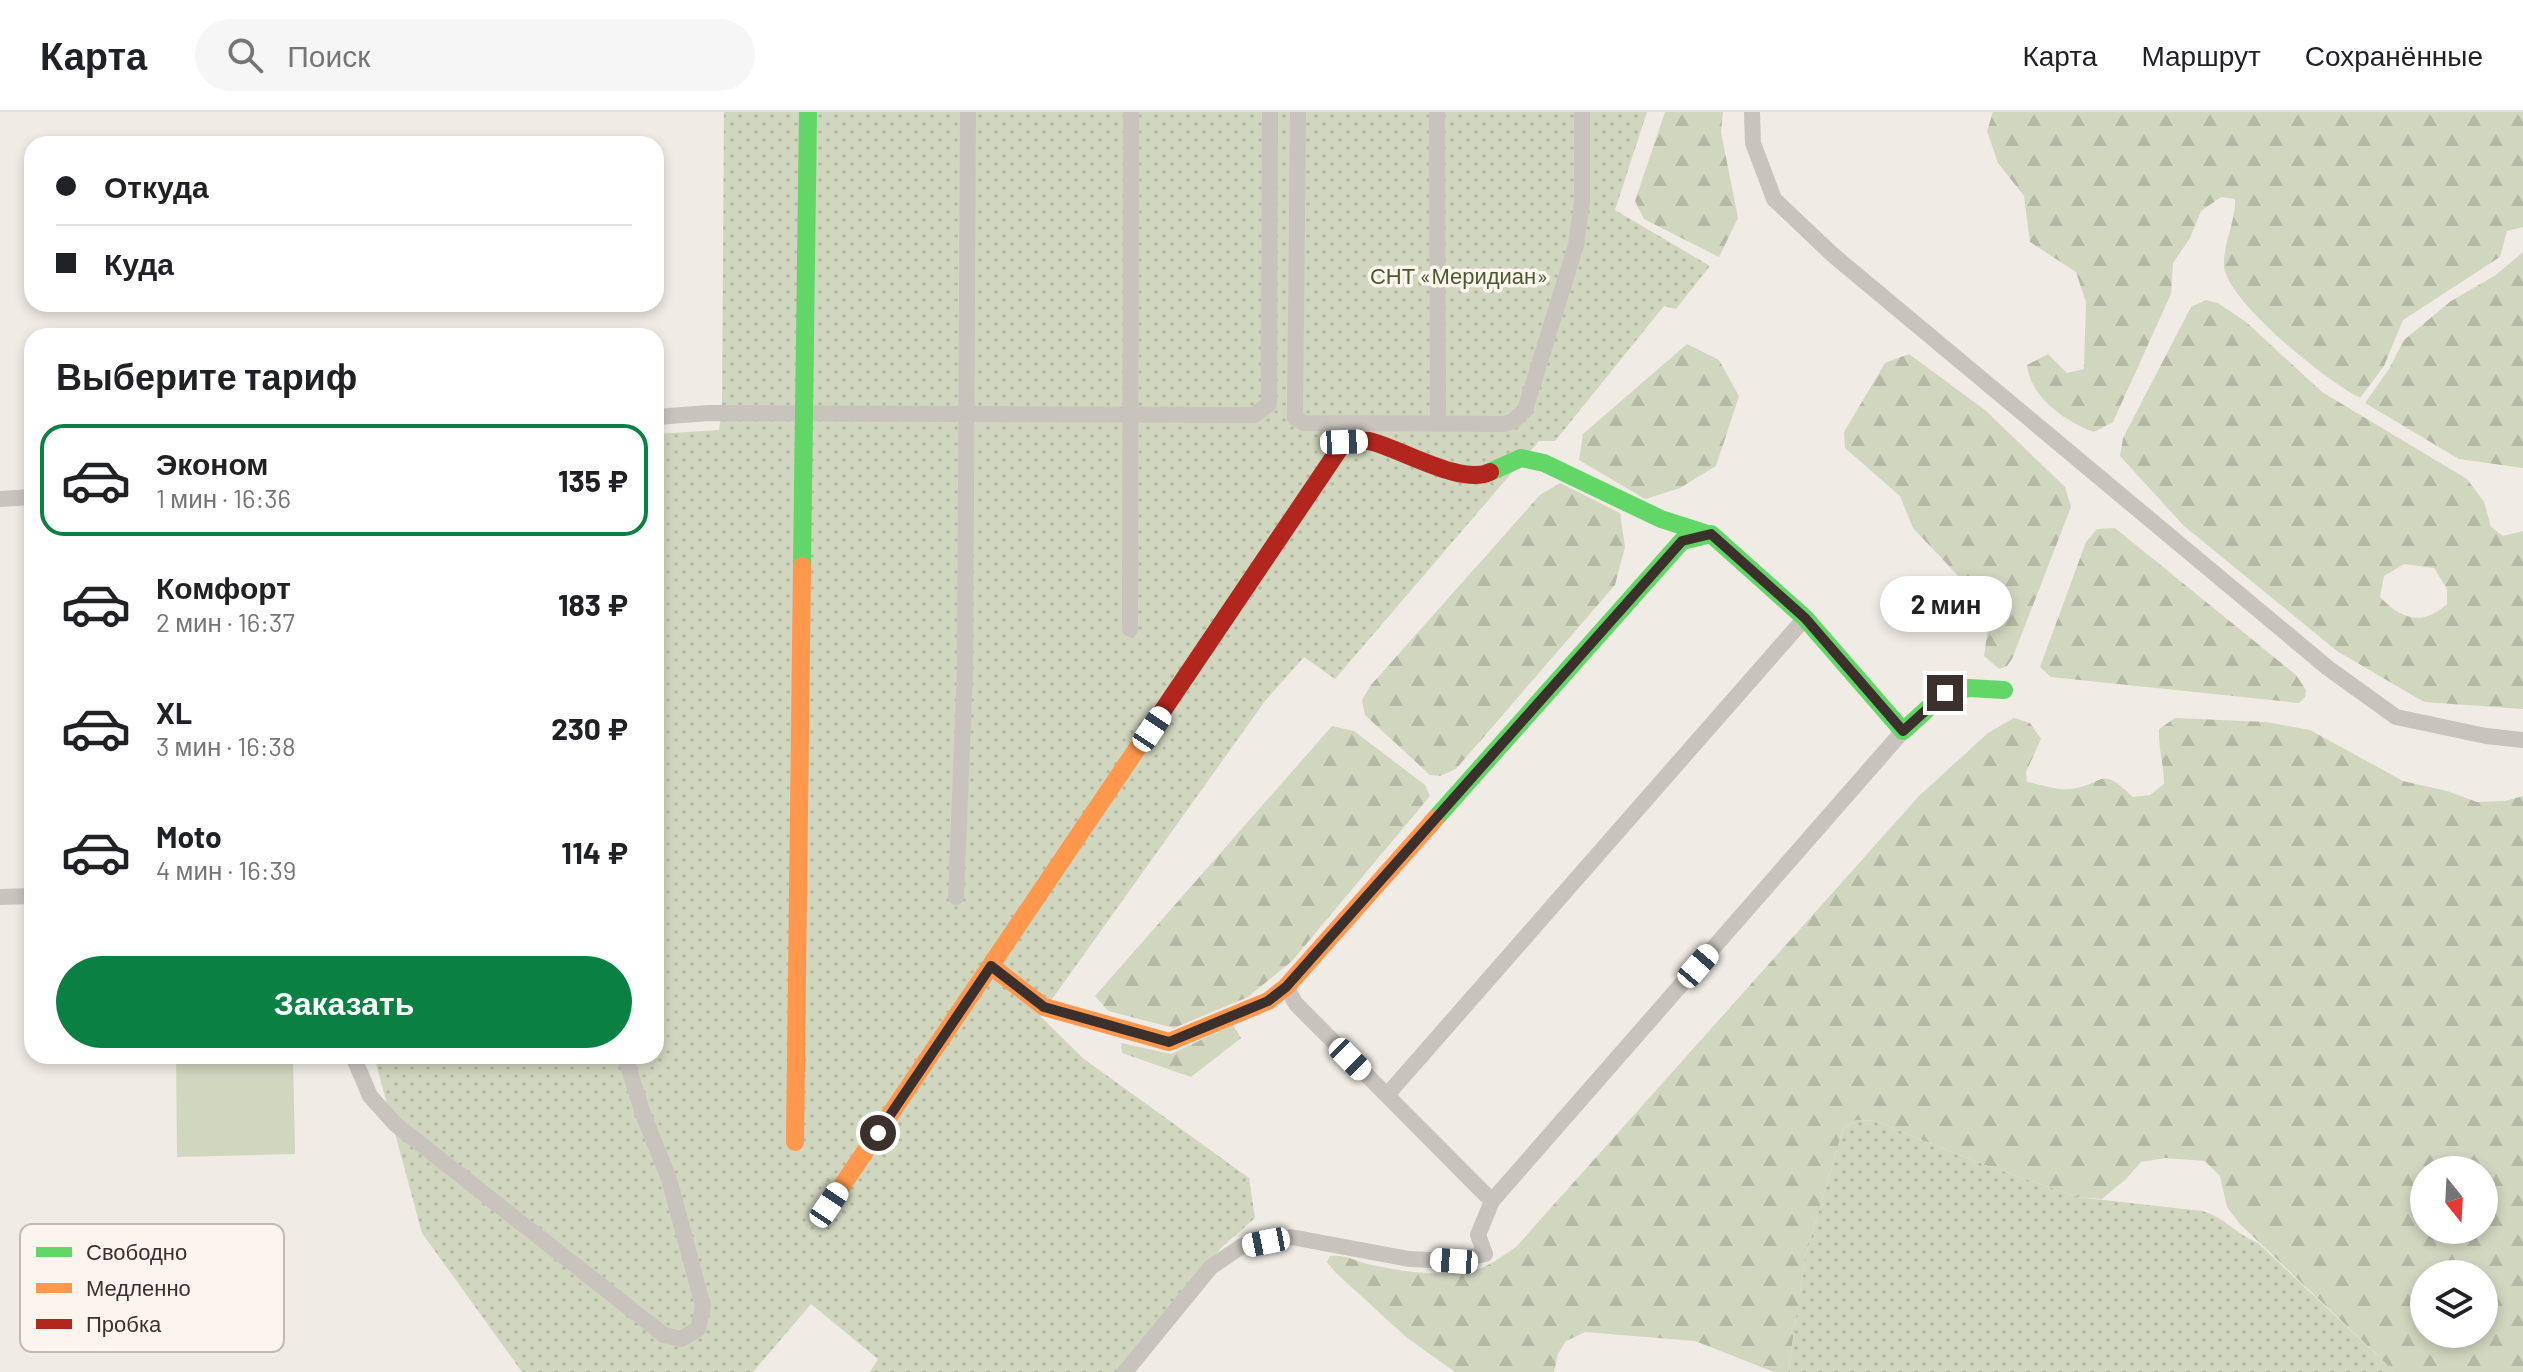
<!DOCTYPE html>
<html lang="ru">
<head>
<meta charset="utf-8">
<style>
	body { margin:0; font-family:Barlow,sans-serif; background:#f6f6f6; color:#202124; height:100vh; display:flex; flex-direction:column; font-size:30px; white-space:nowrap }
	* { box-sizing:border-box; margin:0 }
	p { font-size:26px; color:#757577 }
	.icon { flex:none; width:44px; height:44px; fill:none; stroke:currentColor; stroke-width:2; stroke-linecap:round; stroke-linejoin:round }
	.map { position:relative; flex:1; overflow:hidden }
	.side { position:absolute; left:24px; top:216px; width:640px; height:736px; display:flex; flex-direction:column; background:#fff; border-radius:24px; box-shadow:0 4px 12px #0003 }
	.side>* { flex:none }
	.banner { position:absolute; left:24px; top:24px; width:640px; height:176px; border-radius:24px; box-shadow:0 4px 12px #0003; display:grid; align-content:center; height:176px; padding:0 32px; background:#fff }
	.needle { width:52px; rotate:162deg }
	.tools { position:absolute; left:2410px; top:1044px; display:grid; gap:16px }
	.tools a { display:grid; place-items:center; width:88px; height:88px; border-radius:50%; background:#fff; box-shadow:0 4px 12px #0003; font-size:40px }
	.end { position:absolute; width:36px; height:36px; margin:-18px; border:10px solid #3b302b; background:#fff; box-shadow:0 0 0 4px #fff }
	.from { border-radius:50% }
	.bubble { position:absolute; height:56px; border-radius:28px; background:#fff; box-shadow:0 4px 12px #0003; font-size:26px; font-weight:700; line-height:56px; text-align:center }
	.car { position:absolute; width:24px; height:48px; margin:-24px -12px; border-radius:10px; box-shadow:0 0 6px 2px #0007; background:linear-gradient(#fff 24%,#345 0 40%,#fff 0 76%,#345 0 86%,#fff 0) }
	.banner b { display:flex; align-items:center; gap:28px; height:76px; font-size:30px }
	.banner b+b { border-top:2px solid #e0e0e0 }
	.banner i { width:20px; height:20px; background:#202124 }
	ul { padding:0; list-style:none }
	li { display:flex; align-items:center; gap:24px; height:112px; margin:0 16px 12px; padding:0 16px; border:4px solid transparent; border-radius:24px }
	li div { flex:1 }
	li b { display:block; font-size:30px }
	li em { font-style:normal; font-weight:700 }
	li.on { border-color:#0b8043 }
	li>.icon { width:72px; height:72px; stroke-width:1.5 }
	h2 { padding:0 32px; font-size:36px; line-height:96px }
	.action { display:flex; gap:16px; margin-top:auto; padding:16px 32px }
	.action a { flex:1; height:92px; border-radius:48px; background:#0b8043; color:#fff; font-size:32px; font-weight:700; line-height:92px; text-align:center }
	header { display:flex; align-items:center; gap:48px; box-sizing:border-box; height:112px; padding:0 40px; background:#fff; border-bottom:2px solid #e0e0e0 }
	header strong { font-size:38px }
	nav { display:flex; gap:44px; margin-inline-start:auto; font-size:28px }
	.search { width:560px; height:72px; background:#f6f6f6; display:flex; align-items:center; gap:20px; box-sizing:border-box; padding:0 28px; border-radius:44px; color:#757577; font-size:30px }
	.map>svg:first-child { display:block }
	.forest { fill:url(#forest-firs); fill-rule:evenodd }
	.garden { fill:url(#garden-dots) }
	.pitch { fill:#d1d6bf }
	.lines { fill:none; stroke-linecap:round; stroke-linejoin:round }
	.street { stroke:#c9c3be; stroke-width:16 }
	.fast { stroke:#63d668; stroke-width:18 }
	.slow { stroke:#ff974d; stroke-width:18 }
	.jam { stroke:#b3261e; stroke-width:18 }
	.route { stroke:#3b302b; stroke-width:10 }
	.labels { text-anchor:middle; dominant-baseline:central; stroke-width:7; stroke-linejoin:round; paint-order:stroke }
	.park-label { font-size:22px; fill:#4a5a2e; stroke:#fbf5ee }
	.key { fill:#fbf5ee; stroke:#c1bab4; stroke-width:2 }
	.key-label { font-size:22px; fill:#3b302b }
</style>
</head>
<body>
<header>
<strong>Карта</strong>
<div class="search"><svg class="icon" aria-label="search" viewBox="0 0 24 24"><circle cx="10" cy="10" r="6"/><path d="M15 15l6 6"/></svg>Поиск</div>
<nav><a>Карта</a><a>Маршрут</a><a>Сохранённые</a></nav>
</header>
<div class="map">
<svg width="2523" height="1260" viewBox="0 0 2523 1260">
	<defs>
		<pattern id="forest-firs" width="22" height="20" patternUnits="userSpaceOnUse" patternTransform="scale(2)"><rect width="22" height="20" fill="#d1d6bf"/><path d="M5 1l3.5 6h-7zM16 11l3.5 6h-7z" fill="#b4b8a4"/></pattern>
		<pattern id="garden-dots" width="8" height="8" patternUnits="userSpaceOnUse" patternTransform="scale(2)"><rect width="8" height="8" fill="#d1d6bf"/><path d="M2 2h.1M6 6h.1" fill="none" stroke="#b4b8a4" stroke-width="1.8" stroke-linecap="round"/></pattern>
	</defs>
	<rect width="100%" height="100%" fill="#f0ebe5"/>
	<path class="forest" d="M1665 0H1723L1721 20 1738 106 1719 145 1644 107 1635 89Z
		M1993 0H2523V115L2507 119 2500 145 2403 208 2384 254 2360 286C2328 270 2227 190 2224 154 2223 131 2236 109 2235 87L2221 85 2201 99 2190 126 2173 151 2171 182 2113 310 2094 320C2066 310 2030 285 2027 253L2048 242 2067 261 2084 257 2086 190 2076 160 2030 130 2024 84 1998 51 1987 19Z
		M2523 140V356L2459 347 2365 291 2389 257 2404 228 2451 189 2496 163Z
		M2206 188 2218 191 2246 210 2322 280 2467 367 2484 390 2491 415 2503 424 2523 419V597L2424 590 2337 539 2184 414 2120 344 2123 326 2191 195ZM2404 452 2434 456 2447 477V492C2422 515 2401 507 2380 485L2384 464Z
		M1687 232 1719 248 1739 284 1716 354 1680 376 1645 387 1579 348 1583 322Z
		M1909 242 1985 298 2065 375 2071 395 2012 547 2007 554 1999 557 1984 544 1989 509 1982 489 1913 416 1900 384 1845 336 1844 320 1885 251Z
		M1560 371 1620 401 1625 435 1615 473 1456 657 1440 664 1430 663 1365 603 1362 588 1371 573 1540 383Z
		M2115 416 2296 563 2306 578 2305 585 2299 591 2051 565 2040 555 2086 430 2097 417Z
		M2014 606 2030 611 2041 627 2026 660 2027 670C2040 672 2058 679 2071 677 2106 672 2099 652 2133 685L2150 683 2164 672C2164 653 2158 636 2159 617L2175 606 2266 610 2310 618 2403 669 2447 679 2477 690 2505 689 2523 684V1260H2395L2240 1112 2227 1095 2220 1064 2205 1049 2165 1046 2141 1050 2127 1066 2102 1087 2077 1085 1982 1052 1875 1009 1856 1008 1843 1017 1805 1146 1788 1260H1774L1695 1229 1585 1220 1566 1229 1558 1242 1554 1260H1455L1406 1225 1335 1160 1327 1150 1330 1144C1346 1142 1357 1150 1372 1153 1405 1160 1446 1166 1479 1157 1491 1153 1505 1142 1516 1135L1919 684 1988 621ZM2424 1058H2484V1118H2424ZM2424 1162H2484V1222H2424Z
		M1332 614 1354 619 1425 673 1430 684 1292 849 1248 885 1174 916 1108 899 1095 884Z
		M1233 913 1241 926 1191 965 1122 941 1121 931 1171 942Z"/>
	<path class="garden" d="M724 0H1647L1615 98 1710 154 1676 197 1664 194 1555 329H1539L1335 567 1304 545 1265 589 1040 904 1084 947 1249 1066 1255 1106 1221 1136 1117 1260H870L878 1247 811 1192 753 1260H522L422 1121 374 944H656V322L719 318 722 294Z
		M1856 1008 1875 1009 1982 1052 2077 1085 2202 1099C2228 1107 2235 1122 2258 1131L2395 1260H1788L1805 1146 1843 1017Z"/>
	<path class="pitch" d="M176 944H293L295 1042 177 1045Z"/>
	<g class="lines">
		<path class="street" d="M1298 0 1295 306 1304 311 1504 312 1513 309 1525 298 1576 133 1582 90V0
			M1437 0 1438 312
			M1752 0 1753 31 1774 87 1833 143 2328 556 2396 605 2486 624 2523 628
			M656 305 709 301 1254 303 1269 292 1270 0
			M0 387 32 385
			M1130 517 1131 0
			M0 785 32 784
			M956 785 965 558 968 0
			M1286 875 1296 892 1492 1089 1903 619
			M353 944 370 984 395 1012 664 1223 681 1227 698 1217 703 1194 669 1067 643 1002 625 944
			M1387 983 1805 506
			M1125 1260 1211 1155 1242 1134 1291 1125 1409 1147 1454 1149 1485 1142 1478 1123 1492 1089"/>
		<path class="fast" d="M1490 360 1521 346 1544 351 1661 407 1708 422
			M802 454 808 0
			M1435 707 1682 429 1711 422 1805 506 1903 619 1945 581 1969 576 2004 578"/>
		<path class="slow" d="M991 854 1044 895 1169 930 1268 889 1286 875 1435 707
			M795 1030 802 454
			M829 1093 1149 619"/>
		<path class="jam" d="M1149 619 1344 330C1352 330 1362 328 1369 329 1400 336 1461 374 1490 360"/>
	</g>
	<g class="lines">
		<path class="route" d="M878 1021 991 854 1044 895 1169 930 1268 889 1286 875 1682 429 1711 422 1805 506 1903 619 1945 581"/>
	</g>
	<g class="labels">
		<g class="park-label">
			<text x="1459" y="163">СНТ «Меридиан»</text>
		</g>
	</g>
	<rect x="20" y="1112" width="264" height="128" rx="12" class="key"/>
	<rect x="36" y="1135" width="36" height="10" fill="#63d668"/>
	<rect x="36" y="1171" width="36" height="10" fill="#ff974d"/>
	<rect x="36" y="1207" width="36" height="10" fill="#b3261e"/>
	<g class="key-label">
		<text x="86" y="1148">Свободно</text>
		<text x="86" y="1184">Медленно</text>
		<text x="86" y="1220">Пробка</text>
	</g>
</svg>
<div class="tools">
<a><svg class="needle" viewBox="-14 -14 28 28"><path d="M0-13l5 13h-10z" fill="#e53935"/><path d="M0 13l5-13h-10z" fill="#757577"/></svg></a>
<a><svg class="icon" aria-label="layers" viewBox="0 0 24 24"><path d="M12 4l9 5-9 5-9-5zM3 14l9 5 9-5"/></svg></a>
</div>
<i class="end from" style="left:878px;top:1021px"></i>
<i class="end" style="left:1945px;top:581px"></i>
<div class="bubble" style="left:1880px;top:464px;width:132px">2 мин</div>
<i class="car" style="left:1344px;top:330px;rotate:88deg"></i>
<i class="car" style="left:1152px;top:617px;rotate:34deg"></i>
<i class="car" style="left:1698px;top:854px;rotate:41deg"></i>
<i class="car" style="left:1350px;top:947px;rotate:135deg"></i>
<i class="car" style="left:829px;top:1093px;rotate:34deg"></i>
<i class="car" style="left:1266px;top:1130px;rotate:259deg"></i>
<i class="car" style="left:1454px;top:1149px;rotate:274deg"></i>
<div class="banner">
<b><i class="from"></i>Откуда</b>
<b><i></i>Куда</b>
</div>
<section class="side">
<h2>Выберите тариф</h2>
<ul>
<li class="on"><svg class="icon" aria-label="car" viewBox="0 0 24 24"><path d="M5 17H2v-5l4-1 3-4h7l3 4 3 1v5h-3M9 17h6M6 11h13"/><circle cx="7" cy="17" r="2"/><circle cx="17" cy="17" r="2"/></svg><div><b>Эконом</b><p>1 мин · 16:36</p></div><em>135 ₽</em></li>
<li><svg class="icon" aria-label="car" viewBox="0 0 24 24"><path d="M5 17H2v-5l4-1 3-4h7l3 4 3 1v5h-3M9 17h6M6 11h13"/><circle cx="7" cy="17" r="2"/><circle cx="17" cy="17" r="2"/></svg><div><b>Комфорт</b><p>2 мин · 16:37</p></div><em>183 ₽</em></li>
<li><svg class="icon" aria-label="car" viewBox="0 0 24 24"><path d="M5 17H2v-5l4-1 3-4h7l3 4 3 1v5h-3M9 17h6M6 11h13"/><circle cx="7" cy="17" r="2"/><circle cx="17" cy="17" r="2"/></svg><div><b>XL</b><p>3 мин · 16:38</p></div><em>230 ₽</em></li>
<li><svg class="icon" aria-label="car" viewBox="0 0 24 24"><path d="M5 17H2v-5l4-1 3-4h7l3 4 3 1v5h-3M9 17h6M6 11h13"/><circle cx="7" cy="17" r="2"/><circle cx="17" cy="17" r="2"/></svg><div><b>Moto</b><p>4 мин · 16:39</p></div><em>114 ₽</em></li>
</ul>
<div class="action"><a>Заказать</a></div>
</section>
</div>
</body>
</html>
